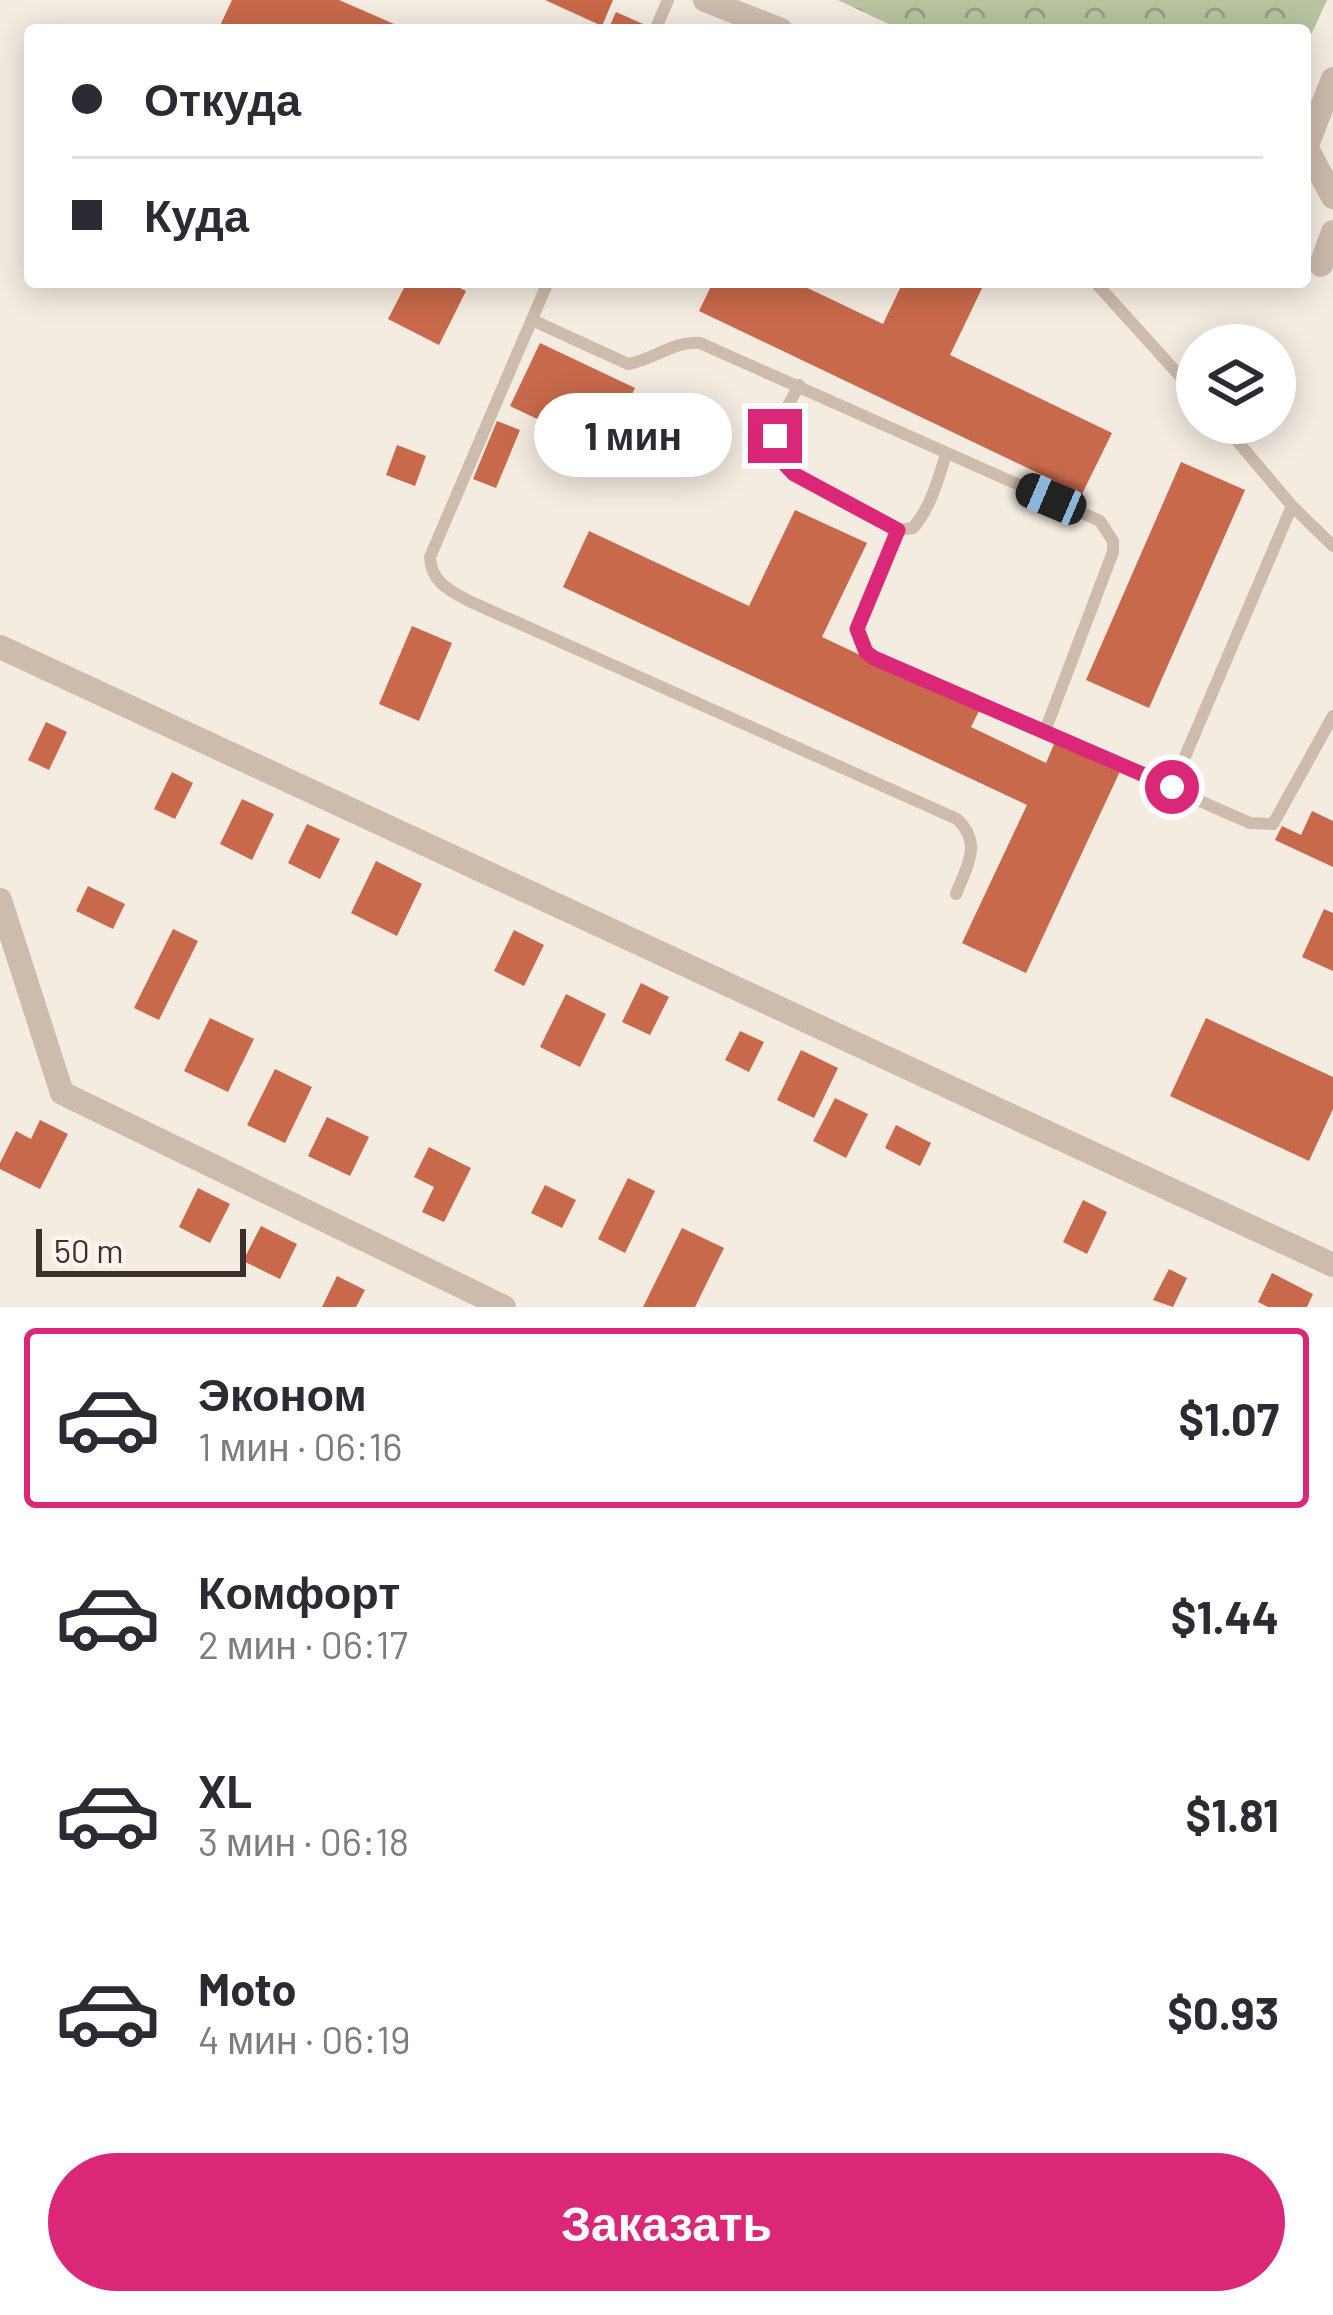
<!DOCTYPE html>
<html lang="ru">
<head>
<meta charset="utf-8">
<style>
	body { margin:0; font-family:Barlow,sans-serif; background:#f2f2f3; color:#2b2b33; height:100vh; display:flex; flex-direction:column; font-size:45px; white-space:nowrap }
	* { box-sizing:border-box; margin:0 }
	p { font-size:39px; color:#7c7c81 }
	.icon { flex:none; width:66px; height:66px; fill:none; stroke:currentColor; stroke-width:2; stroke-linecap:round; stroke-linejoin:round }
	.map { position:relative; height:1307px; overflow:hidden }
	.sheet { display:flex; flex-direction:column; background:#fff; flex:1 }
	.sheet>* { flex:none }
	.hud { position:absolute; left:24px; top:24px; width:1287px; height:264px; border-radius:12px; box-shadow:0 6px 30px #0003; display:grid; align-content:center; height:264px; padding:0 48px; background:#fff }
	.fabs { position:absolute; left:1176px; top:324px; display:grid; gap:24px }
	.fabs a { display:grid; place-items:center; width:120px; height:120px; border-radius:50%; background:#fff; box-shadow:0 6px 30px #0003; font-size:60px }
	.scale { position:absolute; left:36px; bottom:30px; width:210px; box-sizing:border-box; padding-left:12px; border:6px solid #3b302b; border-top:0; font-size:33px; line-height:42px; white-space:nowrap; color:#3b302b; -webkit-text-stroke:9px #fbf5ee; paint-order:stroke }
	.end { position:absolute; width:54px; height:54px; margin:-27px; border:15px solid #db2777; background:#fff; box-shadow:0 0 0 6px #fff }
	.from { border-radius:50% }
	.bubble { position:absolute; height:84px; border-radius:42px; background:#fff; box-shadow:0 6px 30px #0003; font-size:39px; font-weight:700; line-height:84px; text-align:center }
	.car { position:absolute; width:36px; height:72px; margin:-36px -18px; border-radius:15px; box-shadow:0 0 9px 3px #0007; background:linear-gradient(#222 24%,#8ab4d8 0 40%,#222 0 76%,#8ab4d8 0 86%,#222 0) }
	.hud b { display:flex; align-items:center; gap:42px; height:114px; font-size:45px }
	.hud b+b { border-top:3px solid #e1e1e2 }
	.hud i { width:30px; height:30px; background:#2b2b33 }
	ul { padding:21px 0 0; list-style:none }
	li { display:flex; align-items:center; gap:36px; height:180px; margin:0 24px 18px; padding:0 24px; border:6px solid transparent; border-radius:12px }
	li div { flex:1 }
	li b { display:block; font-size:45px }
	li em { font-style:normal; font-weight:700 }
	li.current { border-color:#db2777 }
	li>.icon { width:108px; height:108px; stroke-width:1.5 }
	.cta { display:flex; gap:24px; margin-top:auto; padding:24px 48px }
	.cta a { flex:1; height:138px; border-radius:72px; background:#db2777; color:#fff; font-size:48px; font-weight:700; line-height:138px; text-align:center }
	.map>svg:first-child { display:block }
	.park { fill:url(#park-crowns) }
	.building { fill:#c8694b }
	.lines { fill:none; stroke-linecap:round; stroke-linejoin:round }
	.lane { stroke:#cdbbac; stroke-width:12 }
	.street { stroke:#cdbbac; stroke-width:24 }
	.route { stroke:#db2777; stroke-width:15 }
</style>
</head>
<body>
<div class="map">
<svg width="1333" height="1307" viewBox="0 0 1333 1307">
	<defs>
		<pattern id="park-crowns" width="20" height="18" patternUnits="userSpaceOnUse" patternTransform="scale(3)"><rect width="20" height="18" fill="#b8c4a0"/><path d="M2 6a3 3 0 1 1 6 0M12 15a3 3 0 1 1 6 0" fill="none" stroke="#97a083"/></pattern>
	</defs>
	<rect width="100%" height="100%" fill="#f4ebe1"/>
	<path class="park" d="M838 0H1327L1305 48V30H901Z"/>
	<path class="building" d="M232 0H339L408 30H218Z
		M545 0H613L602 26Z
		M616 12 643 24 641 30H608Z
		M407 282H448L466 291 439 345 388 319Z
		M713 282H795L883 324 903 282H985L950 355 1112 433 1082 494 699 311Z
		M540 343 635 388 604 451 510 406Z
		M497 421 520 430 496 488 473 479Z
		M397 445 426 456 415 486 386 475Z
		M1181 462 1245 490 1149 708 1086 680Z
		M795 510 867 543 822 637 979 711 971 727 1046 763 1057 737 1122 767 1026 973 962 943 1027 805 563 587 589 531 749 606Z
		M412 626 452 643 419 721 379 704Z
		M46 722 67 732 49 770 28 760Z
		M172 772 193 783 175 819 154 809Z
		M242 799 274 814 252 860 220 844Z
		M1312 811 1333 821V867L1275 840 1282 826 1301 835Z
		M307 824 340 839 320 879 288 863Z
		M376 861 422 884 397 936 351 913Z
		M88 886 125 904 113 929 76 911Z
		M1324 909 1333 913V971L1302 957Z
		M173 929 198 941 159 1020 134 1008Z
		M514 930 544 945 524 986 494 971Z
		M641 983 669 997 650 1035 622 1022Z
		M566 994 606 1014 580 1067 540 1047Z
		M210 1018 254 1039 228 1092 184 1071Z
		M1206 1018 1333 1077V1109L1309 1161 1170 1096Z
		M740 1031 764 1042 749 1072 725 1060Z
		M801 1050 838 1068 814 1118 777 1100Z
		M275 1069 312 1087 285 1143 247 1125Z
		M835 1098 868 1114 846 1158 813 1141Z
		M327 1117 369 1137 350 1176 308 1156Z
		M40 1120 68 1134 40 1189 0 1169V1163L16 1131 31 1139Z
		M896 1125 931 1143 920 1166 885 1148Z
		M429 1147 471 1168 444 1222 422 1212 434 1187 414 1177Z
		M628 1178 655 1191 625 1253 598 1239Z
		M545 1185 576 1200 562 1228 531 1213Z
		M198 1188 230 1204 210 1243 179 1227Z
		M1083 1200 1107 1212 1087 1254 1063 1242Z
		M261 1226 297 1244 280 1279 243 1261Z
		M682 1228 724 1248 695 1307H643Z
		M1169 1269 1187 1278 1173 1307 1153 1300Z
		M1272 1273 1313 1294 1307 1307H1268L1258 1302Z
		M337 1276 365 1290 356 1307H322Z"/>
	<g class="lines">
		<path class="lane" d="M655 30 668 0
			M548 282 430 557C431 582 449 590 469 601L957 819C983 844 967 865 956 894
			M1095 282 1197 395
			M532 320 628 364C653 360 675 340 700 343L1100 521 1113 541V552L1045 731
			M799 385C781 422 759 440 794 474L898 530 913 528C931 507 938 480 946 454
			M1222 423 1292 506 1333 546
			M898 530 857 629 866 652 874 658 1250 823 1273 824 1333 716
			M1172 787 1292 506"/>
		<path class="street" d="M705 0 781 30
			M1333 79 1306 147 1333 197
			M1321 265 1333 232
			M0 647 1333 1265
			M0 900 62 1093 504 1307"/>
	</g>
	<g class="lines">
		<path class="route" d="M775 436C774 454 782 462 794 474L898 530 857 629 866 652 874 658 1172 787"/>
	</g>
</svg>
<div class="fabs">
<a><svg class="icon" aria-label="layers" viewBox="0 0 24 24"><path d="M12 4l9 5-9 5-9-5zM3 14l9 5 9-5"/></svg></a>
</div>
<div class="scale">50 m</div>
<i class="end from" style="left:1172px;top:787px"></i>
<i class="end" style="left:775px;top:436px"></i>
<div class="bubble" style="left:534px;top:393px;width:198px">1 мин</div>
<i class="car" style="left:1051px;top:499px;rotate:293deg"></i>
<div class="hud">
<b><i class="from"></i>Откуда</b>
<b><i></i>Куда</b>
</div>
</div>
<section class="sheet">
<ul>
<li class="current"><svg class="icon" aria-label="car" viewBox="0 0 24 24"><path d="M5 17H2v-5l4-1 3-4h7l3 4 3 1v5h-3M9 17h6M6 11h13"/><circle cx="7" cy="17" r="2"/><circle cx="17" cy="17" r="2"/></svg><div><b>Эконом</b><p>1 мин · 06:16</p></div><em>$1.07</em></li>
<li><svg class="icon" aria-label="car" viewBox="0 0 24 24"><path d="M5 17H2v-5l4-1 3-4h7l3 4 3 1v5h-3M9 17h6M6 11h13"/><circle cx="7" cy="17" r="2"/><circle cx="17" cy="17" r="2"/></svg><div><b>Комфорт</b><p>2 мин · 06:17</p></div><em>$1.44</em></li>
<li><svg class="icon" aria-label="car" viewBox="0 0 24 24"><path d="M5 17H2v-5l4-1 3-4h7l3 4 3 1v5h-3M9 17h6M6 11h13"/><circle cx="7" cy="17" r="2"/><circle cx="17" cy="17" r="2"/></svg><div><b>XL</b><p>3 мин · 06:18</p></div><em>$1.81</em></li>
<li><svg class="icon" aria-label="car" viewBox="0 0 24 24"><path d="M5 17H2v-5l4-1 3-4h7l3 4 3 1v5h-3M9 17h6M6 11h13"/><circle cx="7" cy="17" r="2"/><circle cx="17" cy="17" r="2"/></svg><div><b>Moto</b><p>4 мин · 06:19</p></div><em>$0.93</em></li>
</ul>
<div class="cta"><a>Заказать</a></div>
</section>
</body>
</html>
